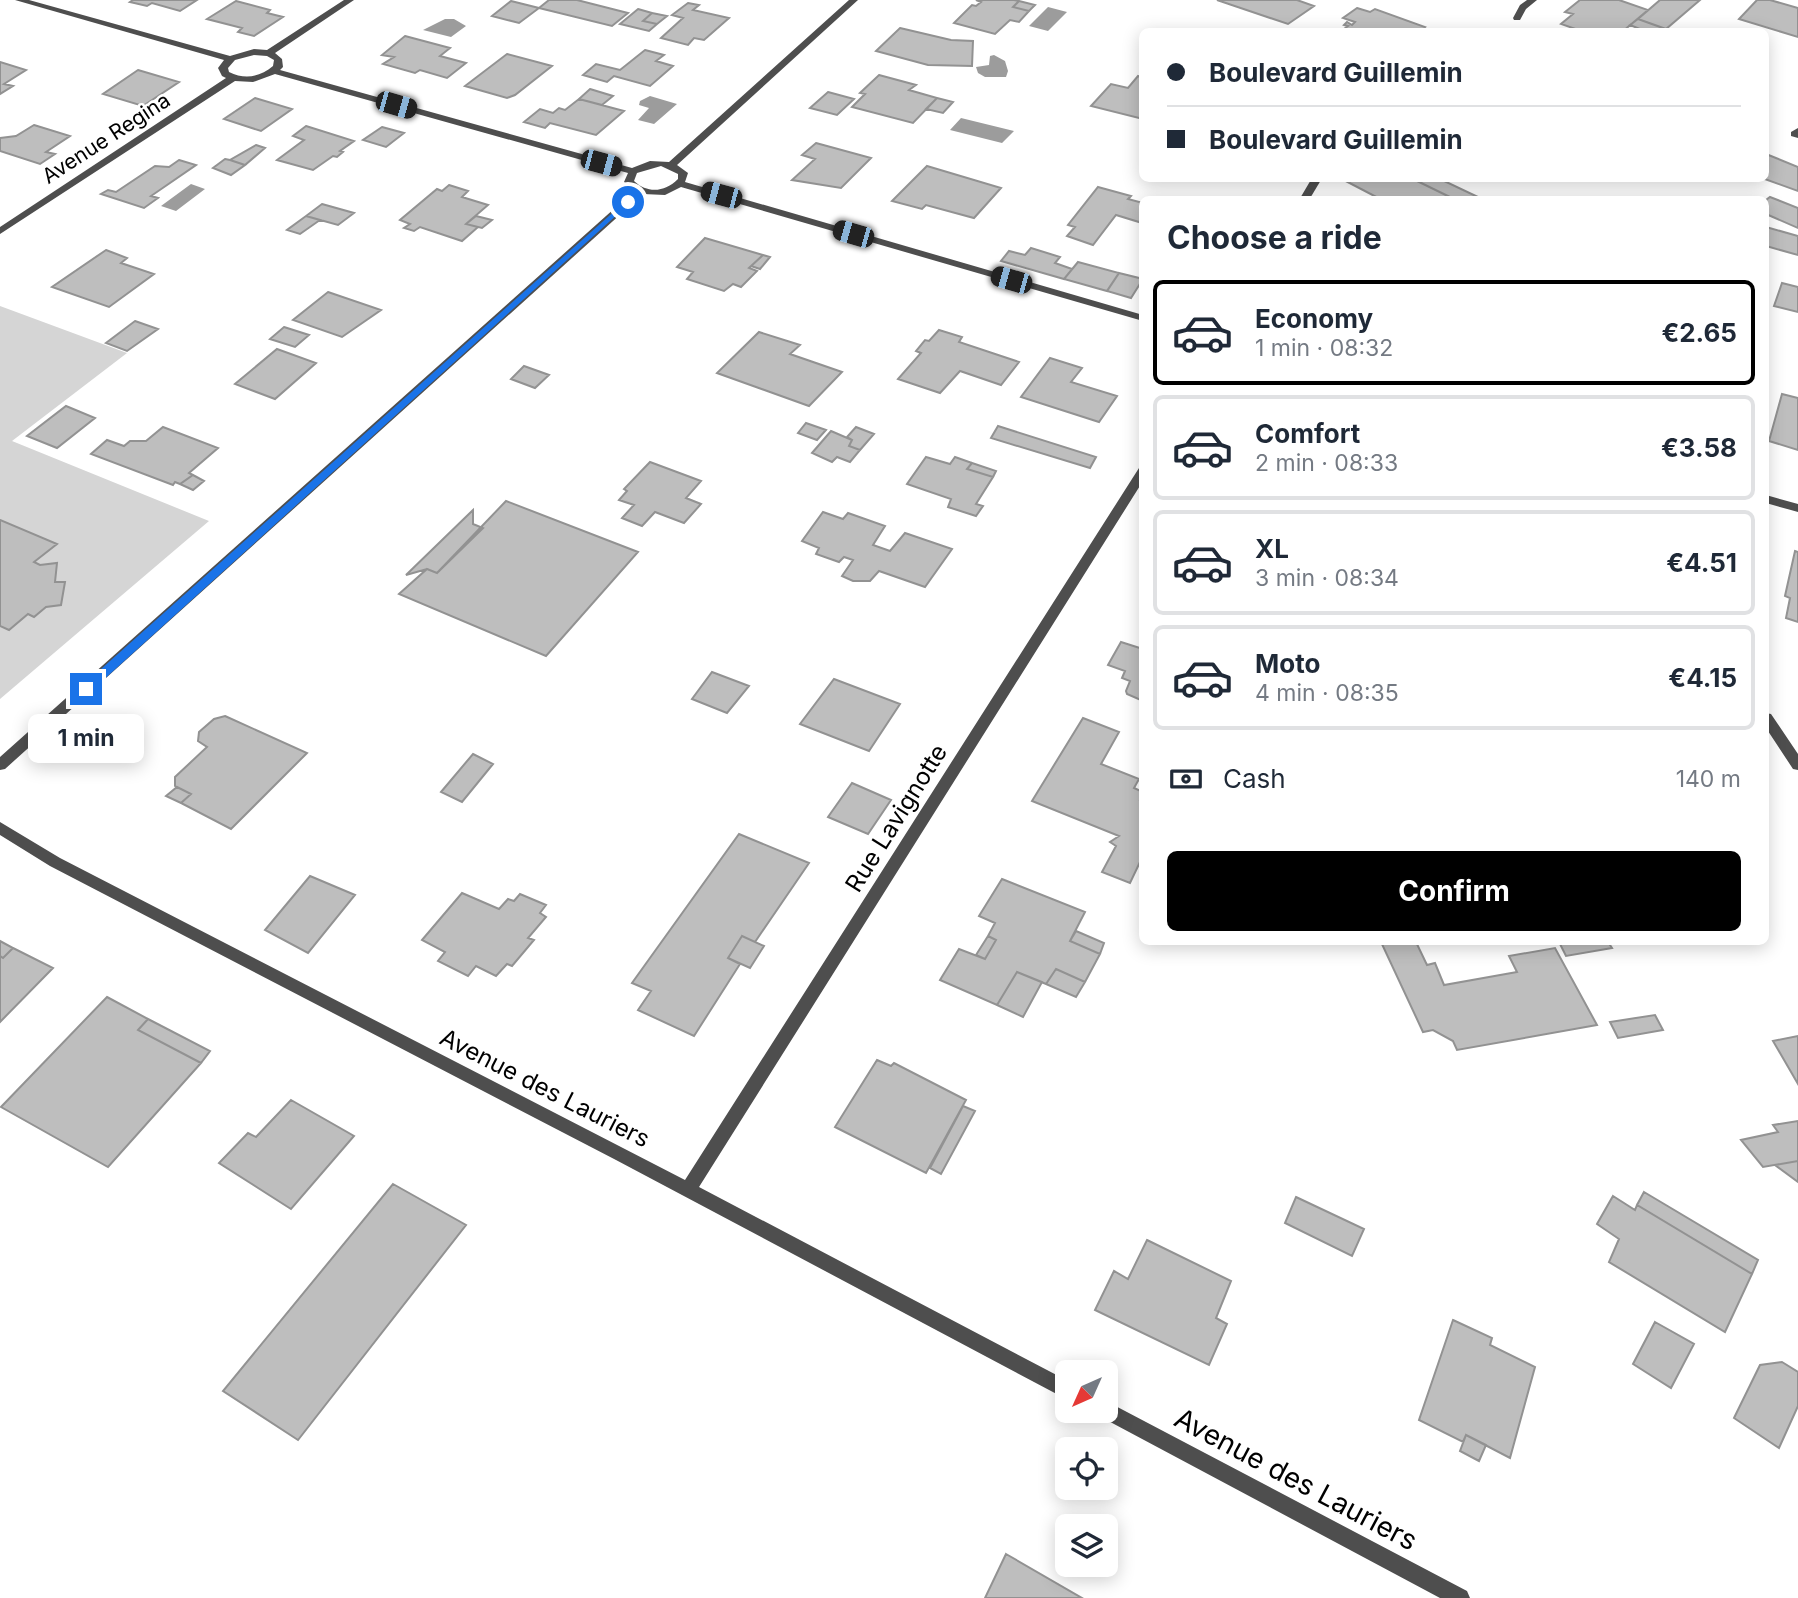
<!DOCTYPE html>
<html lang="en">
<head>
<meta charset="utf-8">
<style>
	body { margin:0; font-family:Inter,sans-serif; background:#f6f6f7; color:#1f2937; height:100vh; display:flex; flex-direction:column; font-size:26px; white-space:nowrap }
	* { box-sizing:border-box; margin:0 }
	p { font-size:23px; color:#747a83 }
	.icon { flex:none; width:38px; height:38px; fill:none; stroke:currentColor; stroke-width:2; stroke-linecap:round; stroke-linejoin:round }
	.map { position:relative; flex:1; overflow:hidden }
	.drawer { position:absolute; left:1139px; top:196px; width:630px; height:749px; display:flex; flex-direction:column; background:#fff; border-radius:10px; box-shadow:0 4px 18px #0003 }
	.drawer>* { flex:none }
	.banner { position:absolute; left:1139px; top:28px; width:630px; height:154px; border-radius:10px; box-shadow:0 4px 18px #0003; display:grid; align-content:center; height:154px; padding:0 28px; background:#fff }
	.needle { width:46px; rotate:225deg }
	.buttons { position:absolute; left:1055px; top:1360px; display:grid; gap:14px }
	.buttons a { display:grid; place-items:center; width:63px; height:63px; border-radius:10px; background:#fff; box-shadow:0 4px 18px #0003; font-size:35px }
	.end { position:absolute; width:32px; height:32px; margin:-16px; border:9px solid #1a73e8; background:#fff; box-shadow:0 0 0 4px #fff }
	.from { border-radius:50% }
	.bubble { position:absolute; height:49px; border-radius:10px; background:#fff; box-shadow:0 4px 18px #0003; font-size:23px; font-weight:700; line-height:49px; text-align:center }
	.car { position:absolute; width:21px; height:42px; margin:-21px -10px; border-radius:9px; box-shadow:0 0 5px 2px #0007; background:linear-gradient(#222 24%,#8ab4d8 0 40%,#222 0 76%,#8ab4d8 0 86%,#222 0) }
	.banner b { display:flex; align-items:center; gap:24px; height:66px; font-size:26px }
	.banner b+b { border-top:2px solid #e0e1e3 }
	.banner i { width:18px; height:18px; background:#1f2937 }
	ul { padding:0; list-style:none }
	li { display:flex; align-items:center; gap:21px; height:105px; margin:0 14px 10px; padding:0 14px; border:4px solid #e0e1e3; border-radius:10px }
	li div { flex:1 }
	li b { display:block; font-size:26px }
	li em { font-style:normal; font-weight:700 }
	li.selected { border-color:#000 }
	li>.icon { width:63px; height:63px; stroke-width:1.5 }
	h2 { padding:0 28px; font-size:32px; line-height:84px }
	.pay { display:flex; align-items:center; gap:18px; height:77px; padding:0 28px; font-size:26px }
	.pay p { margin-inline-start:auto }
	.cta { display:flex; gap:14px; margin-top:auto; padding:14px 28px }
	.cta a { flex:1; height:80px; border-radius:10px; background:#000; color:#fff; font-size:28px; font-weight:700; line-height:80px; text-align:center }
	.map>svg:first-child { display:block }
	.green { fill:#d5d5d5 }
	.water { fill:#9c9c9c }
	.building { fill:#bebebe; stroke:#929292; stroke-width:2 }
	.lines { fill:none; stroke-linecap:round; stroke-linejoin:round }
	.service { fill:#4e4e4e; fill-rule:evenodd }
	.minor { fill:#4e4e4e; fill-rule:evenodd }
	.route { fill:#1a73e8 }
	.labels { text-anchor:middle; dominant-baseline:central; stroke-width:5; stroke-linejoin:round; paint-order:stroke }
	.far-street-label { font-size:21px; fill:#000; stroke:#fff }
	.street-label { font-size:24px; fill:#000; stroke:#fff }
	.near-street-label { font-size:28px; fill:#000; stroke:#fff }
</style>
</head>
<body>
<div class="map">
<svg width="1798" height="1598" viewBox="0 0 1798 1598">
	<rect width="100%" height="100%" fill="#fff"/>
	<path class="green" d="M0 306 127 353 12 441 209 521 0 699V626L9 630 28 614 34 617 46 607 61 605 65 582H55L57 563 40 565 34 562 56 544 0 520Z"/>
	<path class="water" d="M1048 7 1067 12 1048 31 1029 26Z
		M445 19H454L466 26 451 37 423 30Z
		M994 55 1005 61 1008 71 1006 77H985L978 73 976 67 989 65 990 56Z
		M650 96 677 104 654 124 638 120 649 108 639 105 640 101Z
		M961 118 1014 131 1002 143 950 130Z
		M191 184 205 189 176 211 161 206Z"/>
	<path class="building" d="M133 0H197L180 11 152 3 147 6 130 2Z
		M549 0H577L628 13 612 26 539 8Z
		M1014 0 1019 1 1013 7 1029 11 1019 22 1010 20 995 34 954 23 972 5 976 6 981 2 976 0Z
		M1217 0H1297L1314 6 1288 24Z
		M1580 0H1619L1648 10 1622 32H1584L1561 24 1573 14 1565 12Z
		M1660 0H1700L1666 29 1638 19Z
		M1757 0H1770L1798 8V37L1739 19Z
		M236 1 270 10 267 13 283 17 254 36 238 32 242 28 207 19Z
		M511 1 539 8 519 23 492 16Z
		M1019 1 1035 5 1029 11 1013 7Z
		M688 3 699 5 693 10 729 18 704 40 694 38 688 45 661 38 683 18 672 15Z
		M1357 8 1370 12 1375 9 1425 27 1419 32H1340L1348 26 1344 25 1347 22 1352 25 1355 22 1343 18Z
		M638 9 652 13 643 21 657 24 649 31 620 24Z
		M652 13 667 16 657 24 643 21Z
		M1638 19 1663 28 1659 32H1647L1630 25Z
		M900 28 951 40 973 41 972 66 928 65 876 51Z
		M405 36 450 48 440 56 466 63 447 78 420 70 415 73 383 64 394 57 382 55Z
		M645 50 664 55 656 61 673 66 650 86 614 76 607 82 583 75 596 64 620 70Z
		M507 54 552 66 515 95 507 98 465 86Z
		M0 62 26 70 4 84 13 86 0 94Z
		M138 70 179 82 143 106 103 94Z
		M879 75 916 85 909 90 937 98 913 123 852 107 865 94 860 93Z
		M1138 76 1143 78V119L1091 106 1111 84 1128 88Z
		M590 89 613 96 602 105 579 99Z
		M828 92 854 99 837 115 810 108Z
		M255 98 292 109 261 131 224 119Z
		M937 98 953 102 943 113 926 109Z
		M579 99 624 111 596 135 550 123 545 128 524 122 540 109 553 113 559 108 565 110Z
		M34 125 70 136 46 152 55 154 40 164 0 151V138L16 136Z
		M306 126 354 141 340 151 343 152 337 157 333 156 313 170 277 160 304 140 293 136Z
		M382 127 404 133 386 147 363 140Z
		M816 143 871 158 841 188 792 180 815 159 802 155Z
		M256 145 265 148 245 165 230 160Z
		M1766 154 1798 167V191L1762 178H1766Z
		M225 159 230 160 245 165 231 175 213 168Z
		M179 160 196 165 151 196 158 198 144 208 101 194 108 190 116 192 155 166 169 167Z
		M927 166 1001 188 974 218 926 205 922 209 892 201Z
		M1340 178H1411L1456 200H1382Z
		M1411 178H1438L1478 197 1456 200Z
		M449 185 468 191 462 197 488 205 466 224 478 227 462 241 420 227 414 231 404 228 410 224 400 220 437 189 442 191Z
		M1098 187 1131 196 1128 199 1143 203V218L1139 222 1116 215 1093 245 1067 236 1075 227 1068 225Z
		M1770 197 1798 208V228L1766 214V200Z
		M322 204 354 213 338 225 306 216Z
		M306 216 320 220 300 234 287 230Z
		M476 216 492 220 482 228 466 224Z
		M1766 227 1798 236V255L1766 246Z
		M705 238 763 255 749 268 757 271 741 287 733 284 724 291 687 279 693 272 677 267Z
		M1031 248 1060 257 1055 263 1072 269 1064 279 1001 261 1009 251 1025 255Z
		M106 250 127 258 121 263 154 274 109 307 52 287Z
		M763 255 770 257 760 269 751 266Z
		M1078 262 1119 273 1107 291 1064 279Z
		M1119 273 1143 279 1131 298 1107 291Z
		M1782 283 1798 287V312L1774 306Z
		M328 292 381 310 342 337 293 320Z
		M135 321 158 329 127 351 106 343Z
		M284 327 309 335 295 347 270 339Z
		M939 330 962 337 959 342 1019 362 1001 385 960 371 940 393 898 379 921 353 916 351 925 340 929 341Z
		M759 332 800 345 790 354 842 372 809 406 717 373Z
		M277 349 316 363 275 399 235 384Z
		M1050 358 1082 368 1071 382 1117 396 1099 422 1021 397Z
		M524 366 549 375 535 388 511 379Z
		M1782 394 1798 398V450L1769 441Z
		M66 406 95 418 57 448 27 436Z
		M806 423 826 430 817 440 798 433Z
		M998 426 1096 457 1090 468 991 438Z
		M163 427 218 448 189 473 193 475 180 484 175 482 173 485 91 454 107 440 124 446 130 441H146Z
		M856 427 874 434 860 450 849 446 852 440 847 437Z
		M831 431 852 440 849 446 860 450 850 462 837 457 832 462 812 453Z
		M926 457 950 464 955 457 972 463 967 469 993 477 976 504 983 506 976 516 948 507 951 499 907 484Z
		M650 462 701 481 686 498 701 504 684 523 655 512 642 526 622 518 634 505 619 500 627 491 624 489Z
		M972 463 996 471 993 477 967 469Z
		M193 475 204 481 193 490 180 484Z
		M506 501 638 552 546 656 399 594 427 569 437 573Z
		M473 510V524L483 528 437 573 427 569 406 575Z
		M823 512 843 519 848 513 885 526 873 545 890 551 905 533 952 549 925 587 879 571 870 581H853L842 576 853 560 844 557 839 562 816 554 819 548 802 541Z
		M0 520 57 544 34 562 40 565 57 563 55 582H65L61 605 46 607 34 617 28 614 9 630 0 626Z
		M1795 551 1798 552V622L1786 618 1790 598 1785 596Z
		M1121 642 1143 649V701L1127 694 1126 691 1130 681 1122 678 1125 671 1108 665Z
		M712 672 749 686 727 713 692 699Z
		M834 679 900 704 869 751 800 724Z
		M225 716 307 753 231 829 181 803 191 794 175 786V777L207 747 198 741 199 732 214 719Z
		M1083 718 1119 732 1101 764 1139 779 1134 788 1143 792 1140 800 1143 801V864L1140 862 1130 883 1102 872 1116 846 1110 842 1119 836 1032 801Z
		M473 754 493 764 462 802 441 792Z
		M852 783 891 800 868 834 828 817Z
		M177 787 191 794 181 803 166 796Z
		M739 834 809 863 755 942 742 936 728 958 740 964 694 1036 638 1010 651 991 632 983Z
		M310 876 355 895 308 953 265 930Z
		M1002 879 1085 912 1070 941 1100 954 1085 982 1056 969 1046 984 1017 972 997 1005 940 980 959 949 985 959 996 940 988 936 995 923 979 916Z
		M462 893 499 909 508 899 514 901 520 894 546 905 540 913 546 917 528 938 534 940 512 966 507 964 496 976 476 966 468 976 438 961 445 952 422 940Z
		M1076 931 1104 943 1100 954 1070 941Z
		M742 936 764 946 750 968 728 958Z
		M988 936 996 940 985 959 976 955Z
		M0 941 13 948 3 958 0 956Z
		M1381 942H1416L1427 965 1435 963 1444 985 1517 972 1509 956 1555 948 1597 1025 1457 1050 1453 1041 1433 1030 1423 1032Z
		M1559 942H1608L1612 948 1566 956Z
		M13 948 53 968 0 1022V956L3 958Z
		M1056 969 1085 982 1076 997 1046 984Z
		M1017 972 1042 982 1023 1017 997 1005Z
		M107 997 148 1019 138 1030 201 1063 108 1167 1 1107Z
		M1655 1015 1663 1030 1618 1038 1610 1022Z
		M148 1019 210 1051 201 1063 138 1030Z
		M1798 1036V1084L1773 1041Z
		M877 1060 891 1066 894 1063 966 1100 926 1173 835 1127Z
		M291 1100 354 1136 291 1209 219 1163 248 1133 256 1137Z
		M963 1106 975 1111 941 1174 930 1168Z
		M1798 1121V1161L1763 1167 1741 1140 1778 1132 1773 1125Z
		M1798 1161V1182L1775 1165Z
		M393 1184 466 1225 298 1440 223 1391Z
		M1644 1192 1758 1260 1752 1274 1637 1205Z
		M1613 1196 1635 1210 1637 1205 1752 1274 1725 1332 1609 1262 1619 1239 1597 1224Z
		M1296 1197 1364 1229 1352 1256 1285 1223Z
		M1147 1240 1231 1281 1216 1318 1227 1324 1209 1365 1095 1310 1114 1271 1128 1279Z
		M1453 1320 1492 1338 1490 1345 1535 1367 1510 1458 1466 1435 1463 1442 1419 1420Z
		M1655 1322 1694 1344 1671 1388 1633 1364Z
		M1782 1362 1798 1372V1406L1779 1448 1734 1418 1760 1365Z
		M1466 1435 1486 1445 1479 1461 1460 1451Z
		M1006 1554 1082 1598H985Z"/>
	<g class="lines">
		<path class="service" d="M1312 178 1321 180 1309 200H1299Z"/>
		<path class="minor" d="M15 0H29L230 56 254 49 267 50 344 0H354L275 53 282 59 283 67 280 70 632 168 650 161 669 162 849 0H858L677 165 688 173 685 182 1143 315V321L681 187 665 195 643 194 5 769 0 770V757L634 191 624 182 628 173 275 74 253 82 235 81 0 234V227L226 78 222 76 218 68 224 60ZM254 55 267 56 274 60 273 66C260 77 245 80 229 72L228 68 235 60ZM661 166 678 174V179C665 192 648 194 634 181L637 173Z
			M1527 0H1537L1526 9 1520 20H1514L1513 18 1520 5Z
			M1798 128V138L1791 136V132Z
			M1143 467V481L699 1187 1068 1381V1400L616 1160 50 866 0 835V822L60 858 685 1180 1139 468Z
			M1766 495 1798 504V512L1766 503Z
			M1766 713 1771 714 1798 754V770L1793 769 1766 728Z
			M1106 1401 1467 1591 1470 1598H1440L1099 1416 1096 1410H1106Z"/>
	</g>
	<path class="route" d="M628 199 630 203 90 692H82V686Z"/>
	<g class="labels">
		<g class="far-street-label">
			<text transform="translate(106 138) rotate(-33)">Avenue Regina</text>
		</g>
		<g class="street-label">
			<text transform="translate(896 818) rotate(-58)">Rue Lavignotte</text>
			<text transform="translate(545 1088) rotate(27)">Avenue des Lauriers</text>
		</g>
		<g class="near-street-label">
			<text transform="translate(1296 1479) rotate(28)">Avenue des Lauriers</text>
		</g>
	</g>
</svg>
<div class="buttons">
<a><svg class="needle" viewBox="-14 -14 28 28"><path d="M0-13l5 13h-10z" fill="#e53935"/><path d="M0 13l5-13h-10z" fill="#747a83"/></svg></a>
<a><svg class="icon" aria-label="locate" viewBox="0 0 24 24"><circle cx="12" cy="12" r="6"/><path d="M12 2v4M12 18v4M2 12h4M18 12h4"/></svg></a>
<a><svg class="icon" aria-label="layers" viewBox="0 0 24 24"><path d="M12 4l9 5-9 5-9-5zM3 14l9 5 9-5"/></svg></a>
</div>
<i class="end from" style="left:628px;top:202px"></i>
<i class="end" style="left:86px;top:689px"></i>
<div class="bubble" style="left:28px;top:714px;width:116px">1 min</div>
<i class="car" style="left:396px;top:105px;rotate:106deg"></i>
<i class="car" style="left:601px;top:163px;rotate:105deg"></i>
<i class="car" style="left:721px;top:195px;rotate:285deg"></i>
<i class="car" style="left:853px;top:234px;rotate:286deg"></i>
<i class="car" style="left:1011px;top:280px;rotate:286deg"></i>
<div class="banner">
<b><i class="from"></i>Boulevard Guillemin</b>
<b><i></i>Boulevard Guillemin</b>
</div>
<section class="drawer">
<h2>Choose a ride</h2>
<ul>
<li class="selected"><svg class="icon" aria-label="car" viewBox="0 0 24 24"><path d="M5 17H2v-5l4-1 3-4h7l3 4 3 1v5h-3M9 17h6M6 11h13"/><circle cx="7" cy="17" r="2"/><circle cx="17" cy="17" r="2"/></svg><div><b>Economy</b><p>1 min · 08:32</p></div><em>€2.65</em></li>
<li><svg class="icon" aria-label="car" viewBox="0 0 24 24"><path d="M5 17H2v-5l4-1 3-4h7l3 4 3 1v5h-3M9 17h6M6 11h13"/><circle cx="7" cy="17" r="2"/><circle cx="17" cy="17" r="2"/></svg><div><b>Comfort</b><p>2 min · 08:33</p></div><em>€3.58</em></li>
<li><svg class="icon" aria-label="car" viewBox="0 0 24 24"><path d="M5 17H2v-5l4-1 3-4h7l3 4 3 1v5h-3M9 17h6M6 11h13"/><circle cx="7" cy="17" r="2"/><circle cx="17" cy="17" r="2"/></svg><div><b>XL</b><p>3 min · 08:34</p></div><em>€4.51</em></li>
<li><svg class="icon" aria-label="car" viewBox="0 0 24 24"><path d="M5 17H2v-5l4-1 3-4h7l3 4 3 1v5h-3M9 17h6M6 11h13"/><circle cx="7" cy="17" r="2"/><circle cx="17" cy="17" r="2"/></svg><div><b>Moto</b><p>4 min · 08:35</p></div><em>€4.15</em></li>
</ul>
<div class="pay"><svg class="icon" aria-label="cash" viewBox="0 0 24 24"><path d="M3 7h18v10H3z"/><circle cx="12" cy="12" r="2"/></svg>Cash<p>140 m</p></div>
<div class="cta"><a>Confirm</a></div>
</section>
</div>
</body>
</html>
